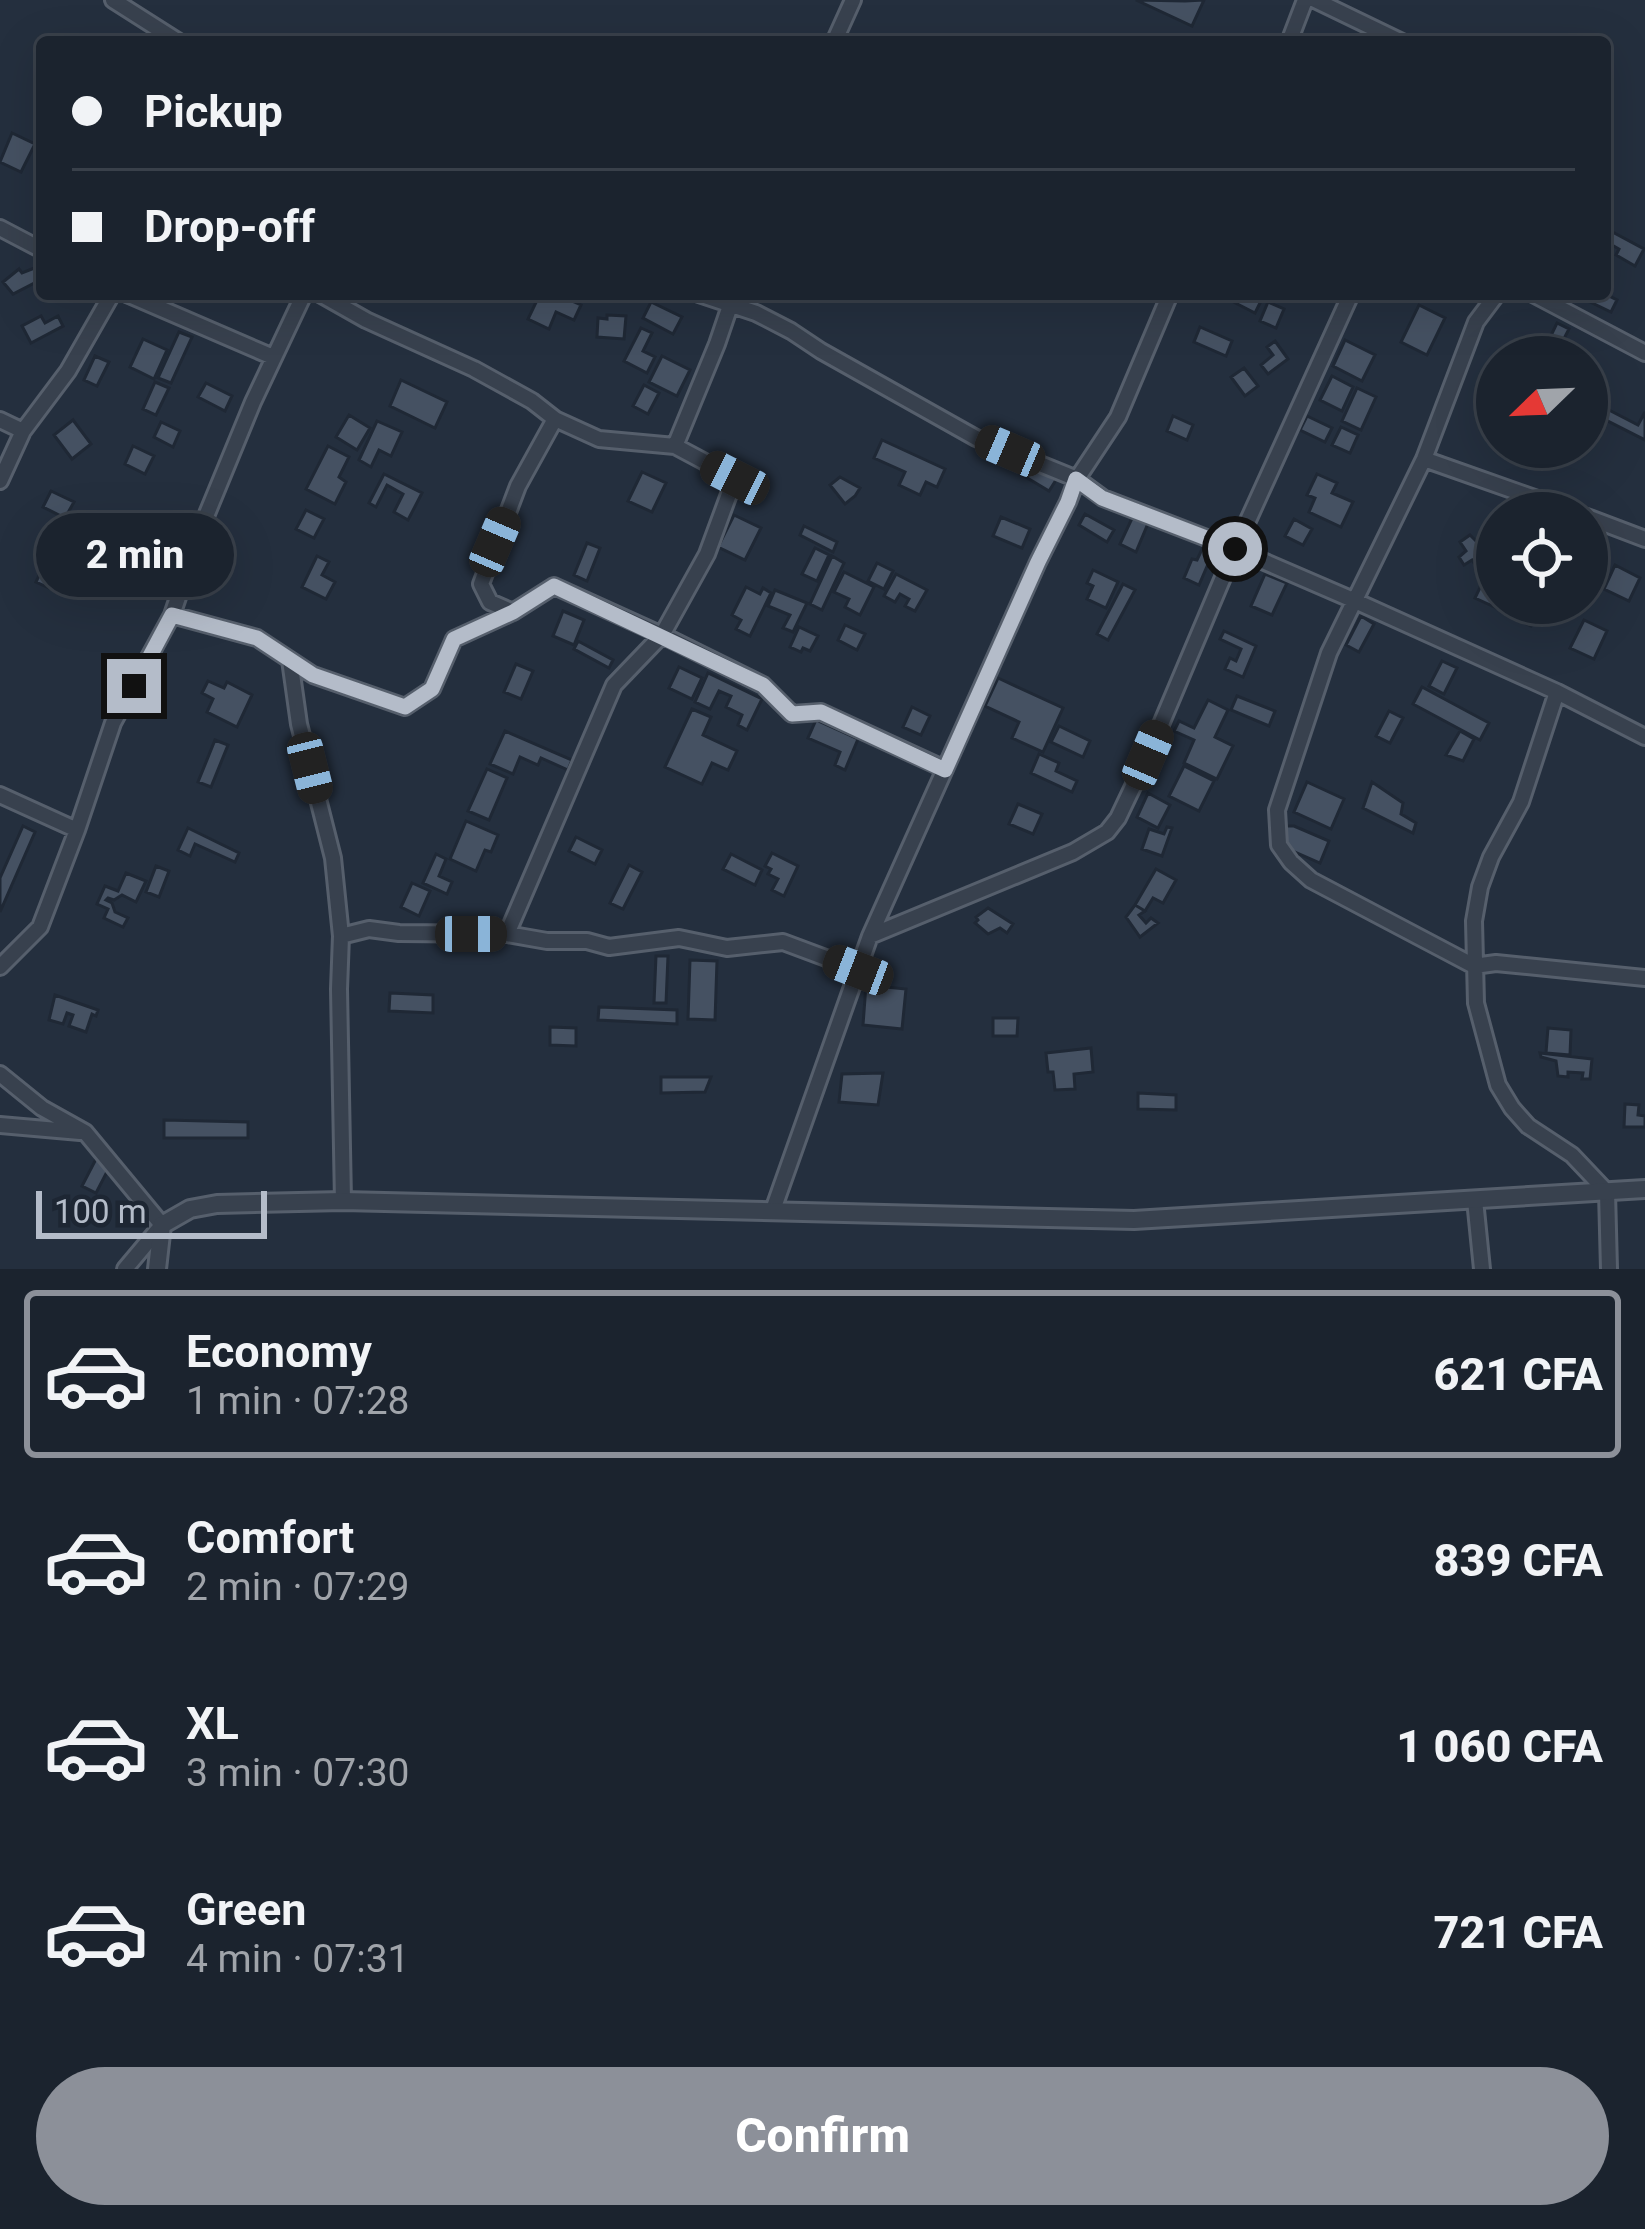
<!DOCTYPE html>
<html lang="en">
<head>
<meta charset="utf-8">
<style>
	body { margin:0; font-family:Roboto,sans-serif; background:#242b36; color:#f1f3f6; height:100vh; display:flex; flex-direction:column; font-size:45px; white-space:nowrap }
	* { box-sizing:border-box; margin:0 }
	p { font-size:39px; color:#a0a4aa }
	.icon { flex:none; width:66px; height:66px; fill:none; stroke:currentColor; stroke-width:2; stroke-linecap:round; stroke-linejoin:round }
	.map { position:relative; height:1269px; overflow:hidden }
	.details { display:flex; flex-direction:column; background:#1b232e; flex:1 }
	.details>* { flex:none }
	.banner { position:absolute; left:36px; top:36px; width:1575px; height:264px; border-radius:12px; box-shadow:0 12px 48px #0002,0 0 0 3px #39404a; display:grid; align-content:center; height:264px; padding:0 36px; background:#1b232e }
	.needle { width:78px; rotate:247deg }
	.tools { position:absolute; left:1476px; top:336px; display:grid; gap:24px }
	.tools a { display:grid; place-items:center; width:132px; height:132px; border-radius:50%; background:#1b232e; box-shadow:0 12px 48px #0002,0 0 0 3px #39404a; font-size:60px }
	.scale { position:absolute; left:36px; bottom:30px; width:231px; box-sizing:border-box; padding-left:12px; border:6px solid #b4bcc9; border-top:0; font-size:33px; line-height:42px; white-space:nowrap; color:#b4bcc9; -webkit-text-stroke:9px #1d2633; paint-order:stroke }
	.end { position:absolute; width:54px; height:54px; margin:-27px; border:15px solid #b4bcc9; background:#111; box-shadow:0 0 0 6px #111 }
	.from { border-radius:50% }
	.bubble { position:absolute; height:84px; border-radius:42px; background:#1b232e; box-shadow:0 12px 48px #0002,0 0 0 3px #39404a; font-size:39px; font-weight:800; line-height:84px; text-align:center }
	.car { position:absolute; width:36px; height:72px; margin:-36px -18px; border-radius:15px; box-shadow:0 0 9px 3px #0007; background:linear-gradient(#222 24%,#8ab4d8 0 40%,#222 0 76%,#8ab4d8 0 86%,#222 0) }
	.banner b { display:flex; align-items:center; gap:42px; height:114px; font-size:45px }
	.banner b+b { border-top:3px solid #39404a }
	.banner i { width:30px; height:30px; background:#f1f3f6 }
	ul { padding:21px 0 0; list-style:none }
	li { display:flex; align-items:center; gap:36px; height:168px; margin:0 24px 18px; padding:0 12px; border:6px solid transparent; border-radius:12px }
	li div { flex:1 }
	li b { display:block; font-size:45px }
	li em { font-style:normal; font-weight:800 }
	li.selected { border-color:#8c9099 }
	li>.icon { width:108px; height:108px; stroke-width:1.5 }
	.cta { display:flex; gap:24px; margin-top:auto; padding:24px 36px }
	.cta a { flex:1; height:138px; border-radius:72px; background:#8c9099; color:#fff; font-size:48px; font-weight:800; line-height:138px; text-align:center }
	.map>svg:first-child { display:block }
	.building { fill:#455162; stroke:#1f2835; stroke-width:3 }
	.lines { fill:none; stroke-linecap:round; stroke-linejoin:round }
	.minor-casing { stroke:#565f6c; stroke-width:20 }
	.tertiary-casing { stroke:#565f6c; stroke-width:22 }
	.minor { stroke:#38414e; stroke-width:14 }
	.tertiary { stroke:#38414e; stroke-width:16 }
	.route { stroke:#b4bcc9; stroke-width:15 }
</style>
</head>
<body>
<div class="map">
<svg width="1645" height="1269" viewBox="0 0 1645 1269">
	<rect width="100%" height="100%" fill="#242f3e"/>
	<path class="building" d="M1136 0 1185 1 1204 0 1192 26Z
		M12 133 35 144 21 172 0 162Z
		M1605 228 1644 249 1635 266 1616 255 1619 249 1605 241Z
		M37 267 42 279 13 294 3 282 19 269 22 273Z
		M540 294H565L563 297 581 305 574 320 556 312 549 329 528 319Z
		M1218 294H1252L1262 299 1255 313Z
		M1586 294H1605L1617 300 1611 312 1584 299Z
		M651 302 682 317 673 334 643 318Z
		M1268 302 1284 309 1276 328 1260 321Z
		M1419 305 1445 318 1427 355 1401 342Z
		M607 315 626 316 624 339 597 337 598 318 607 319Z
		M41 316 45 323 58 316 63 326 31 343 22 326Z
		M1557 323 1569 329 1555 356 1544 350Z
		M1200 327 1232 341 1226 356 1194 342Z
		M641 328 652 333 643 351 655 357 647 373 624 361Z
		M179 332 192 337 171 383 158 378Z
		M143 339 167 350 154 379 130 367Z
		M1345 340 1375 355 1362 381 1333 366Z
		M1275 341 1288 359 1268 374 1261 365 1273 355 1267 347Z
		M95 356 109 362 97 386 84 380Z
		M662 356 690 370 677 396 649 382Z
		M1244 368 1258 386 1245 396 1231 377Z
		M1332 376 1353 387 1342 411 1320 400Z
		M401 380 447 402 435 428 390 406Z
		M155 382 169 388 156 415 143 409Z
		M206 383 232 396 225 411 198 397Z
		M644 385 659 393 648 414 633 406Z
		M1357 388 1376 397 1361 430 1342 421Z
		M1607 409 1638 425 1645 412V440L1602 418Z
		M349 415 370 428 357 450 336 437Z
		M1173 416 1193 425 1187 440 1167 431Z
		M1307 416 1332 428 1325 442 1300 430Z
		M73 420 91 444 72 459 54 435Z
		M377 421 402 432 391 456 379 450 371 467 359 460Z
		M161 422 180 431 173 447 154 437Z
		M1341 427 1358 435 1350 453 1332 445Z
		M882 440 945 469 937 487 926 482 920 495 899 485 905 472 874 458Z
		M133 446 154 456 145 474 125 464Z
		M328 446 349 457 339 477 346 482 335 504 306 489Z
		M1026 462 1056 480 1049 491 1019 473Z
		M642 472 666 483 652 512 628 501Z
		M384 474 422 493 408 520 394 512 403 494 387 485 376 507 369 503Z
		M1317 474 1337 483 1332 493 1353 502 1341 527 1309 512 1315 498 1307 495Z
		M840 477 860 488 855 496 845 504 830 485Z
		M51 491 74 502 65 518 43 507Z
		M306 510 324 519 314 538 296 529Z
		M1085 514 1114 530 1107 542 1079 525Z
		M1134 514 1149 521 1136 552 1120 544Z
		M734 515 761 528 745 560 718 547Z
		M1001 517 1030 529 1022 548 993 536Z
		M1294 519 1312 529 1303 545 1285 536Z
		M804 526 837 542 833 552 800 535Z
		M58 534 80 545 58 592 36 582Z
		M1470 535 1487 552 1481 555 1487 563 1478 569 1472 560 1464 565 1459 557 1466 551 1460 542Z
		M587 543 600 548 587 581 574 575Z
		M1204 545 1214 550 1199 585 1184 578 1192 559 1197 560Z
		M815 548 829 555 817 581 802 574Z
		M317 556 329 562 322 575 335 582 326 599 302 587Z
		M832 556 844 563 822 610 810 604Z
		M877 563 893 571 884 589 868 581Z
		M1615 565 1640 578 1629 601 1604 589Z
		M1093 570 1118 582 1106 608 1087 599 1093 586 1087 583Z
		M844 572 874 587 860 615 845 607 849 599 834 592Z
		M896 574 927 590 915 611 905 606 909 599 900 594 895 602 884 596Z
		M1265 574 1287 583 1272 615 1251 606Z
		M1485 577 1497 582V603H1502L1499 609 1475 598Z
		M1123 584 1135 590 1108 640 1097 634Z
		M746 587 760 594 763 588 771 593 750 636 736 629 741 620 732 615Z
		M775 590 807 603 793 632 783 628 790 615 768 606Z
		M1513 603 1541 605 1531 626 1508 615Z
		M563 611 584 620 574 645 553 636Z
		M1361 616 1374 624 1359 652 1346 645Z
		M1584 620 1607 631 1594 659 1570 648Z
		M845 625 865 634 857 650 838 640Z
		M799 627 818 636 810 651 803 648 801 652 790 647Z
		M1224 631 1256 646 1243 677 1225 669 1230 658 1236 661 1241 649 1220 639Z
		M578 641 613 660 609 668 574 649Z
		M1442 661 1457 668 1444 694 1429 686Z
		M516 664 533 671 521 699 504 692Z
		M679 667 702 678 692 699 669 688Z
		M708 673 762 699 747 730 738 725 742 715 726 707 731 696 719 691 710 709 695 702Z
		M998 678 1063 708 1043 752 1012 738 1019 722 985 706Z
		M208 681 224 688 227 682 252 695 237 727 207 712 213 699 202 693Z
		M1422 687 1489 723 1480 740 1413 704Z
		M1237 696 1275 711 1269 726 1231 710Z
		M1208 700 1228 710 1215 737 1233 746 1217 779 1184 763 1194 740 1174 731 1179 721 1194 728Z
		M912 707 930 716 921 735 903 727Z
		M692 709 711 717 703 735 737 751 728 770 712 763 702 784 665 767Z
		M1389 711 1403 718 1390 743 1376 736Z
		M816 720 858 739 845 770 835 765 840 752 808 738Z
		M1059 726 1090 741 1083 757 1051 742Z
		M505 731 572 760 568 770 541 758 538 765 520 757 513 774 490 764Z
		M1460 731 1474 739 1463 761 1446 755Z
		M215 740 228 745 211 787 198 782Z
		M1039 754 1059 763 1056 771 1077 781 1072 792 1031 773Z
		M1184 766 1214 781 1199 811 1169 796Z
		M487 769 507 778 489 820 468 811Z
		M1307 782 1344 799 1331 829 1294 812Z
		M1372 782 1403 803 1401 814 1416 823 1413 833 1363 808Z
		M1148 793 1170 805 1158 828 1137 817Z
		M1018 804 1042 814 1033 834 1009 824Z
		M466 821 498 835 491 852 485 850 476 871 450 859Z
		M23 826 35 832 0 912V878Z
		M1287 826H1294L1329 841 1320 863 1279 845Z
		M1167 827 1172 828 1162 856 1142 849 1149 829 1164 834Z
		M188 828 239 853 235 862 195 844 190 856 178 850Z
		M576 837 602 850 595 864 569 851Z
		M772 853 798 866 784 896 772 890 778 879 768 874 771 869 765 866Z
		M436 854 446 859 439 876 452 882 447 894 423 883Z
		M731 854 762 870 755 885 723 869Z
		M629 865 642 872 623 909 610 903Z
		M156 866 169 871 159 897 146 892Z
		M1156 869 1176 880 1163 903 1153 898 1145 911 1135 905Z
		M126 873 146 881 136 902 122 895 114 900 108 898 106 900 112 903 115 912 128 918 123 927 104 918 108 909 97 904 105 886 118 891Z
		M412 883 430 891 419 916 401 907Z
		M1135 905 1145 911 1139 915 1146 923 1151 918 1158 923 1140 937 1126 917Z
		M988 908 1013 924 1007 933 1000 928 988 934 975 923 978 920 976 917Z
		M656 956H668L666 1003H654Z
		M690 960 717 961 715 1020 688 1019Z
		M866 985 906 989 902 1029 863 1025Z
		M390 993 433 995V1013L389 1011Z
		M55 995 98 1010 96 1016 92 1014 86 1032 69 1026 73 1015 67 1013 63 1024 49 1020Z
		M599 1007 677 1010V1024L598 1020Z
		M993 1018H1018L1017 1036H993Z
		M550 1027 576 1028V1046L550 1045Z
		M1548 1028 1571 1030 1570 1055 1546 1053Z
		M1091 1048 1093 1072 1074 1074 1075 1089 1055 1090 1053 1072H1048L1046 1053Z
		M1540 1053 1592 1059 1590 1079H1582L1583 1073 1568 1072V1077L1558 1076 1556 1061 1541 1057Z
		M883 1073 878 1105 839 1102 842 1074Z
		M661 1077H711L705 1092 661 1093Z
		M1138 1093 1176 1095V1110L1138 1109Z
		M1625 1104 1639 1105 1638 1115 1645 1116V1127H1624Z
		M164 1120 248 1122V1138H164Z
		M96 1159 110 1166 96 1193 82 1186Z"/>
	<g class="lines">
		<defs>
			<path id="minor" d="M113 0 179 42
				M1315 0 1402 42
				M834 42 853 0
				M1289 42 1305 0
				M0 228 42 250
				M127 294 273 357
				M320 294 366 320 474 369 532 401 555 419 599 439 675 446
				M699 294 756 313 791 331 821 351 976 438 1077 479 1118 417 1170 294
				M734 294 717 344 675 446 735 478 707 554 662 635 763 685 792 714 821 712 945 769
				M1497 294 1476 322 1424 459 1329 653 1277 810 1279 845 1291 862 1311 880 1474 966 1496 963 1645 978
				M1533 294 1645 353
				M0 420 23 431
				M1424 459 1577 513
				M0 481 23 431 68 371 112 294
				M1587 517 1645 539
				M172 615 257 638 313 675 405 707 432 689 454 639 513 612 490 602 481 584 518 486 555 419
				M290 660 299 724 333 858 341 936 339 989 343 1201
				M1557 692 1521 802 1491 857 1480 887 1474 921 1476 1003 1498 1085 1512 1108 1528 1126 1572 1155 1607 1192 1609 1269
				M0 795 77 830
				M507 934 614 685 662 635 554 586 513 612
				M341 936 369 929 399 933 507 934 547 941H587L609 947 679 938 727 948 783 942 858 970
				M870 936 1073 852 1107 832 1118 818 1148 755 1235 549 1351 294
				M0 967 40 927 77 830 113 723 172 615 204 521 253 402 304 294
				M0 1074 42 1108 85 1132 162 1225 125 1269
				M0 1125 80 1132
				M1475 1200 1482 1269
				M773 1210 870 936 1038 562 1068 502 1077 479 1103 498 1235 549 1353 600 1557 692 1645 737"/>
			<path id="tertiary" d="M157 1269 162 1225 190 1209 217 1204 343 1201 1134 1220 1645 1189"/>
		</defs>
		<use href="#minor" class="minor-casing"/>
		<use href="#tertiary" class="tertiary-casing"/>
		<use href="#minor" class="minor"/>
		<use href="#tertiary" class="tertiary"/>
	</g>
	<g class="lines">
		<path class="route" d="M134 686 172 615 257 638 313 675 405 707 432 689 454 639 513 612 554 586 763 685 792 714 821 712 945 770 1038 562 1068 502 1076 479 1102 498 1235 549"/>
	</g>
</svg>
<div class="tools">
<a><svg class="needle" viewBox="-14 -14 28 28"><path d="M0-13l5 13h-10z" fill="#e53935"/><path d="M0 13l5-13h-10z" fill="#a0a4aa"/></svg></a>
<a><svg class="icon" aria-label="locate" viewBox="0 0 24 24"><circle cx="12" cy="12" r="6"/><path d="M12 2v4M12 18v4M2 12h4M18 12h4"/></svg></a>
</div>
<div class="scale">100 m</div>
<i class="end from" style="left:1235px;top:549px"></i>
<i class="end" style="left:134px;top:686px"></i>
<div class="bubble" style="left:36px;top:513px;width:198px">2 min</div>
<i class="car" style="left:1010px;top:451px;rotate:293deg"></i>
<i class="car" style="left:735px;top:478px;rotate:297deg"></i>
<i class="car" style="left:495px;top:542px;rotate:23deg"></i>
<i class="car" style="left:1148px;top:755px;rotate:23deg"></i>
<i class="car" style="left:310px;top:768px;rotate:166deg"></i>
<i class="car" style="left:471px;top:934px;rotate:90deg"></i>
<i class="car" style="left:858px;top:970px;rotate:291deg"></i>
<div class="banner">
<b><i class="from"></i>Pickup</b>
<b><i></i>Drop-off</b>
</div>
</div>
<section class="details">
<ul>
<li class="selected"><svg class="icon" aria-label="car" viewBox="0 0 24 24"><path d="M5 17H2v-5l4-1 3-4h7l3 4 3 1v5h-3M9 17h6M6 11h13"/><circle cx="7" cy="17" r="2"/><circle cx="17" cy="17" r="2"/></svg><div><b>Economy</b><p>1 min · 07:28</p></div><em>621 CFA</em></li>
<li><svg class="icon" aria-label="car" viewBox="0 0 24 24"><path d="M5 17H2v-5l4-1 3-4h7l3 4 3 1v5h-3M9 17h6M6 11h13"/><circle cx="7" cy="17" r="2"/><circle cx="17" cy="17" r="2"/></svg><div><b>Comfort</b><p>2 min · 07:29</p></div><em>839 CFA</em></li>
<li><svg class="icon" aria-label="car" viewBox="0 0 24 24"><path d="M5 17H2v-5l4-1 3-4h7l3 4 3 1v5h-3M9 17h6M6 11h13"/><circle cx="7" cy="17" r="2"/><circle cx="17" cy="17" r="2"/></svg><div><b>XL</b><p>3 min · 07:30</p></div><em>1 060 CFA</em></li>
<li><svg class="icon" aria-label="car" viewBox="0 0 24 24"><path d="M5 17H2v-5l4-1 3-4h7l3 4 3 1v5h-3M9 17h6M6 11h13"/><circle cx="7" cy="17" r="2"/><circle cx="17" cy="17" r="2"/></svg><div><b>Green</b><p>4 min · 07:31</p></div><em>721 CFA</em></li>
</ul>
<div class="cta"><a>Confirm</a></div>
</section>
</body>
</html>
